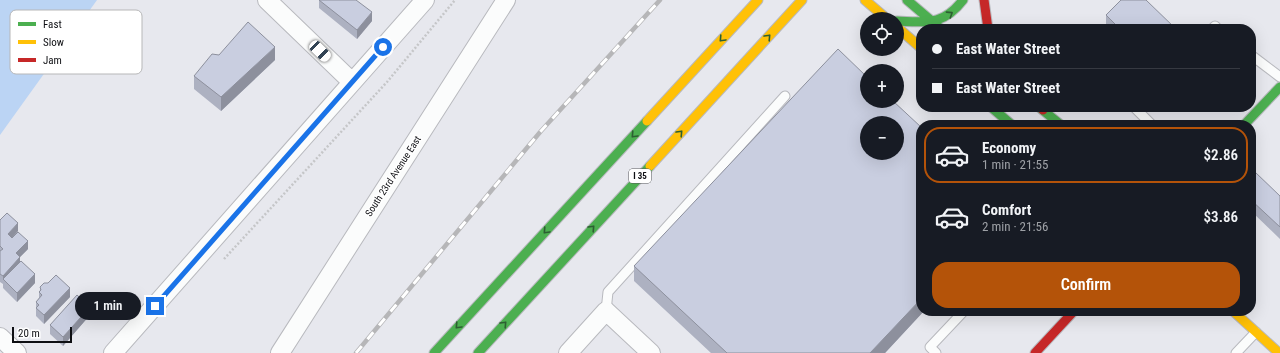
<!DOCTYPE html>
<html lang="en">
<head>
<meta charset="utf-8">
<style>
	body { margin:0; font-family:"Roboto Condensed",sans-serif; background:#20242c; color:#f1f3f6; height:100vh; display:flex; flex-direction:column; font-size:15px; white-space:nowrap }
	* { box-sizing:border-box; margin:0 }
	p { font-size:13px; color:#9ea1a6 }
	.icon { flex:none; width:22px; height:22px; fill:none; stroke:currentColor; stroke-width:2; stroke-linecap:round; stroke-linejoin:round }
	.map { position:relative; flex:1; overflow:hidden }
	.drawer { position:absolute; left:916px; top:120px; width:340px; height:196px; display:flex; flex-direction:column; background:#171b24; border-radius:16px; box-shadow:0 4px 16px #0002 }
	.drawer>* { flex:none }
	.guide { position:absolute; left:916px; top:24px; width:340px; height:88px; border-radius:16px; box-shadow:0 4px 16px #0002; display:grid; align-content:center; height:88px; padding:0 16px; background:#171b24 }
	.fabs { position:absolute; left:860px; top:12px; display:grid; gap:8px }
	.fabs a { display:grid; place-items:center; width:44px; height:44px; border-radius:50%; background:#171b24; box-shadow:0 4px 16px #0002; font-size:20px }
	.scale { position:absolute; left:12px; bottom:10px; width:60px; box-sizing:border-box; padding-left:4px; border:2px solid #0e0f13; border-top:0; font-size:11px; line-height:14px; white-space:nowrap; color:#0e0f13; -webkit-text-stroke:3px #fff; paint-order:stroke }
	.end { position:absolute; width:18px; height:18px; margin:-9px; border:5px solid #1a73e8; background:#fff; box-shadow:0 0 0 2px #fff }
	.from { border-radius:50% }
	.bubble { position:absolute; height:28px; border-radius:14px; background:#171b24; box-shadow:0 4px 16px #0002; font-size:13px; font-weight:600; line-height:28px; text-align:center }
	.car { position:absolute; width:12px; height:24px; margin:-12px -6px; border-radius:5px; box-shadow:0 0 3px 1px #0007; background:linear-gradient(#fff 24%,#345 0 40%,#fff 0 76%,#345 0 86%,#fff 0) }
	.guide b { display:flex; align-items:center; gap:14px; height:38px; font-size:15px }
	.guide b+b { border-top:1px solid #363941 }
	.guide i { width:10px; height:10px; background:#f1f3f6 }
	ul { padding:7px 0 0; list-style:none }
	li { display:flex; align-items:center; gap:12px; height:56px; margin:0 8px 6px; padding:0 8px; border:2px solid transparent; border-radius:16px }
	li div { flex:1 }
	li b { display:block; font-size:15px }
	li em { font-style:normal; font-weight:600 }
	li.current { border-color:#b45309 }
	li>.icon { width:36px; height:36px; stroke-width:1.5 }
	.primary-button { display:flex; gap:8px; margin-top:auto; padding:8px 16px }
	.primary-button a { flex:1; height:46px; border-radius:16px; background:#b45309; color:#fff; font-size:16px; font-weight:600; line-height:46px; text-align:center }
	.map>svg:first-child { display:block }
	.water { fill:#bbd4f4 }
	.lines { fill:none; stroke-linecap:round; stroke-linejoin:round }
	.lane-casing { stroke:#b8b9be; stroke-width:11 }
	.street-casing { stroke:#b8b9be; stroke-width:20 }
	.fast-casing { stroke:#b8b9be; stroke-width:11 }
	.slow-casing { stroke:#b8b9be; stroke-width:11 }
	.jam-casing { stroke:#b8b9be; stroke-width:11 }
	.path { stroke:#c5c6c8; stroke-width:2.5; stroke-dasharray:2 2; stroke-linecap:butt }
	.lane { stroke:#fbfcfc; stroke-width:9 }
	.street { stroke:#fbfcfc; stroke-width:18 }
	.fast { stroke:#4caf50; stroke-width:9 }
	.slow { stroke:#ffc107; stroke-width:9 }
	.jam { stroke:#c62828; stroke-width:9 }
	.rail-casing { stroke:#b6b6b8; stroke-width:4.5 }
	.rail { stroke:#fff; stroke-width:3; stroke-dasharray:9; stroke-linecap:butt }
	.wall { fill:#adb1c1 }
	.shaded-wall { fill:#8d909d }
	.building { fill:#c9cee0; stroke:#8d909d; fill-rule:evenodd }
	.oneway { stroke:#2d5f32 }
	.route { stroke:#1a73e8; stroke-width:5 }
	.labels { text-anchor:middle; dominant-baseline:central; stroke-width:3; stroke-linejoin:round; paint-order:stroke }
	.shield { fill:#fff; stroke:#56575a; stroke-width:1 }
	.shield-label { font-size:9px; font-weight:bold; fill:#0e0f13 }
	.street-label { font-size:10px; fill:#0e0f13; stroke:#fff }
	.key { fill:#fff; stroke:#b7b7b8; stroke-width:1 }
	.key-label { font-size:11px; fill:#0e0f13 }
</style>
</head>
<body>
<div class="map">
<svg width="1280" height="353" viewBox="0 0 1280 353">
	<rect width="100%" height="100%" fill="#e7e8ee"/>
	<path class="water" d="M0 0H97L0 135Z"/>
	<g class="lines">
		<defs>
			<path id="lane" d="M1212 29 1215 26 1218 29
				M1251 55 1280 77
				M1134 107 1152 125
				M606 311 608 292 785 96
				M936 353 930 347 964 311
				M1236 353 1256 332"/>
			<path id="street" d="M267 0 352 82
				M0 337 17 353
				M113 353 425 0
				M280 353 506 0
				M568 353 606 311 651 353"/>
			<path id="fast" d="M907 0 941 29
				M897 21C927 22 943 26 963 0
				M991 107 1012 125
				M1039 107 1061 125
				M1244 125 1280 87
				M434 353 647 121
				M478 353 650 166"/>
			<path id="slow" d="M865 0 887 19
				M897 27 921 48
				M647 121 758 0
				M650 166 802 0
				M1233 311 1279 353"/>
			<path id="jam" d="M984 0 988 29
				M1040 107 1043 110
				M1035 353 1074 311"/>
		</defs>
		<use href="#lane" class="lane-casing"/>
		<use href="#street" class="street-casing"/>
		<use href="#fast" class="fast-casing"/>
		<use href="#slow" class="slow-casing"/>
		<use href="#jam" class="jam-casing"/>
		<path class="path" d="M224 259 387 82 455 0"/>
		<use href="#lane" class="lane"/>
		<use href="#street" class="street"/>
		<use href="#fast" class="fast"/>
		<use href="#slow" class="slow"/>
		<use href="#jam" class="jam"/>
		<defs>
			<path id="rail" d="M356 353 541 131 660 0"/>
		</defs>
		<use href="#rail" class="rail-casing"/>
		<use href="#rail" class="rail"/>
	</g>
	<path class="wall" d="M319 0 372 21 357 39 319 8Z
		M1106 15 1176 29H1108L1106 27Z
		M275 60 221 111 194 89V76Z
		M1251 176 1280 196V239L1251 211Z
		M0 220 18 231 12 238 28 249 20 257V262L35 283 17 302 3 288V284L0 282Z
		M634 266 921 311H924L885 353H711L634 281Z
		M40 287 70 297 44 324 36 316V302L39 298V292L40 290Z
		M90 315 63 346 50 334V325Z"/>
	<path class="shaded-wall" d="M372 12V21L357 39V30Z
		M275 47V60L221 111V97Z
		M18 223V231L8 242V234Z
		M28 241V249L16 261V253Z
		M20 257V265L3 279V284V276Z
		M35 274V283L17 302V293Z
		M70 288V297L44 324V315Z
		M921 299V311H924L885 353H870Z
		M90 307V315L63 346V337Z"/>
	<path class="building" d="M319 0H356L372 12 357 30Z
		M1121 0H1146L1176 29H1120L1106 15Z
		M248 22 275 47 221 97 194 76 212 54 219 55Z
		M838 49 867 77V101H893L921 127V299L870 353H727L634 266ZM867 123H897V153H867Z
		M1255 172 1280 196V227L1251 200V176Z
		M7 213 18 223 8 234 12 238 18 232 28 241 16 253 20 257 3 276 0 274V251L3 249 0 246V220Z
		M21 261 35 274 17 293 3 279Z
		M56 275 70 288 44 315 36 308 39 305 36 302 42 295 39 292 41 290 40 287 44 283H48Z
		M77 295 90 307 63 337 50 325Z"/>
	<defs><path id="oneway-chevron" d="M-2-3.5L2.5 0L-2 3.5" fill="none" stroke-width="1.6" stroke-linecap="round" stroke-linejoin="round"/></defs>
	<g class="oneway">
		<use href="#oneway-chevron" transform="translate(950 14) rotate(-33)"/>
		<use href="#oneway-chevron" transform="translate(768 37) rotate(-47)"/>
		<use href="#oneway-chevron" transform="translate(722 39) rotate(133)"/>
		<use href="#oneway-chevron" transform="translate(680 133) rotate(-47)"/>
		<use href="#oneway-chevron" transform="translate(634 135) rotate(133)"/>
		<use href="#oneway-chevron" transform="translate(592 228) rotate(-47)"/>
		<use href="#oneway-chevron" transform="translate(546 231) rotate(133)"/>
		<use href="#oneway-chevron" transform="translate(504 324) rotate(-47)"/>
		<use href="#oneway-chevron" transform="translate(458 326) rotate(133)"/>
	</g>
	<g class="lines">
		<path class="route" d="M155 306 383 47"/>
	</g>
	<g class="labels">
		<rect class="shield" x="629" y="169" width="22" height="14" rx="3"/>
		<g class="shield-label">
			<text x="640" y="176">I 35</text>
		</g>
		<g class="street-label">
			<text transform="translate(393 176) rotate(-57)">South 23rd Avenue East</text>
		</g>
	</g>
	<rect x="10" y="10" width="132" height="64" rx="6" class="key"/>
	<rect x="18" y="22" width="18" height="4" fill="#4caf50"/>
	<rect x="18" y="40" width="18" height="4" fill="#ffc107"/>
	<rect x="18" y="58" width="18" height="4" fill="#c62828"/>
	<g class="key-label">
		<text x="43" y="28">Fast</text>
		<text x="43" y="46">Slow</text>
		<text x="43" y="64">Jam</text>
	</g>
</svg>
<div class="fabs">
<a><svg class="icon" aria-label="locate" viewBox="0 0 24 24"><circle cx="12" cy="12" r="6"/><path d="M12 2v4M12 18v4M2 12h4M18 12h4"/></svg></a>
<a>+</a>
<a>−</a>
</div>
<div class="scale">20 m</div>
<i class="end from" style="left:383px;top:47px"></i>
<i class="end" style="left:155px;top:306px"></i>
<div class="bubble" style="left:75px;top:292px;width:66px">1 min</div>
<i class="car" style="left:320px;top:51px;rotate:134deg"></i>
<div class="guide">
<b><i class="from"></i>East Water Street</b>
<b><i></i>East Water Street</b>
</div>
<section class="drawer">
<ul>
<li class="current"><svg class="icon" aria-label="car" viewBox="0 0 24 24"><path d="M5 17H2v-5l4-1 3-4h7l3 4 3 1v5h-3M9 17h6M6 11h13"/><circle cx="7" cy="17" r="2"/><circle cx="17" cy="17" r="2"/></svg><div><b>Economy</b><p>1 min · 21:55</p></div><em>$2.86</em></li>
<li><svg class="icon" aria-label="car" viewBox="0 0 24 24"><path d="M5 17H2v-5l4-1 3-4h7l3 4 3 1v5h-3M9 17h6M6 11h13"/><circle cx="7" cy="17" r="2"/><circle cx="17" cy="17" r="2"/></svg><div><b>Comfort</b><p>2 min · 21:56</p></div><em>$3.86</em></li>
</ul>
<div class="primary-button"><a>Confirm</a></div>
</section>
</div>
</body>
</html>
